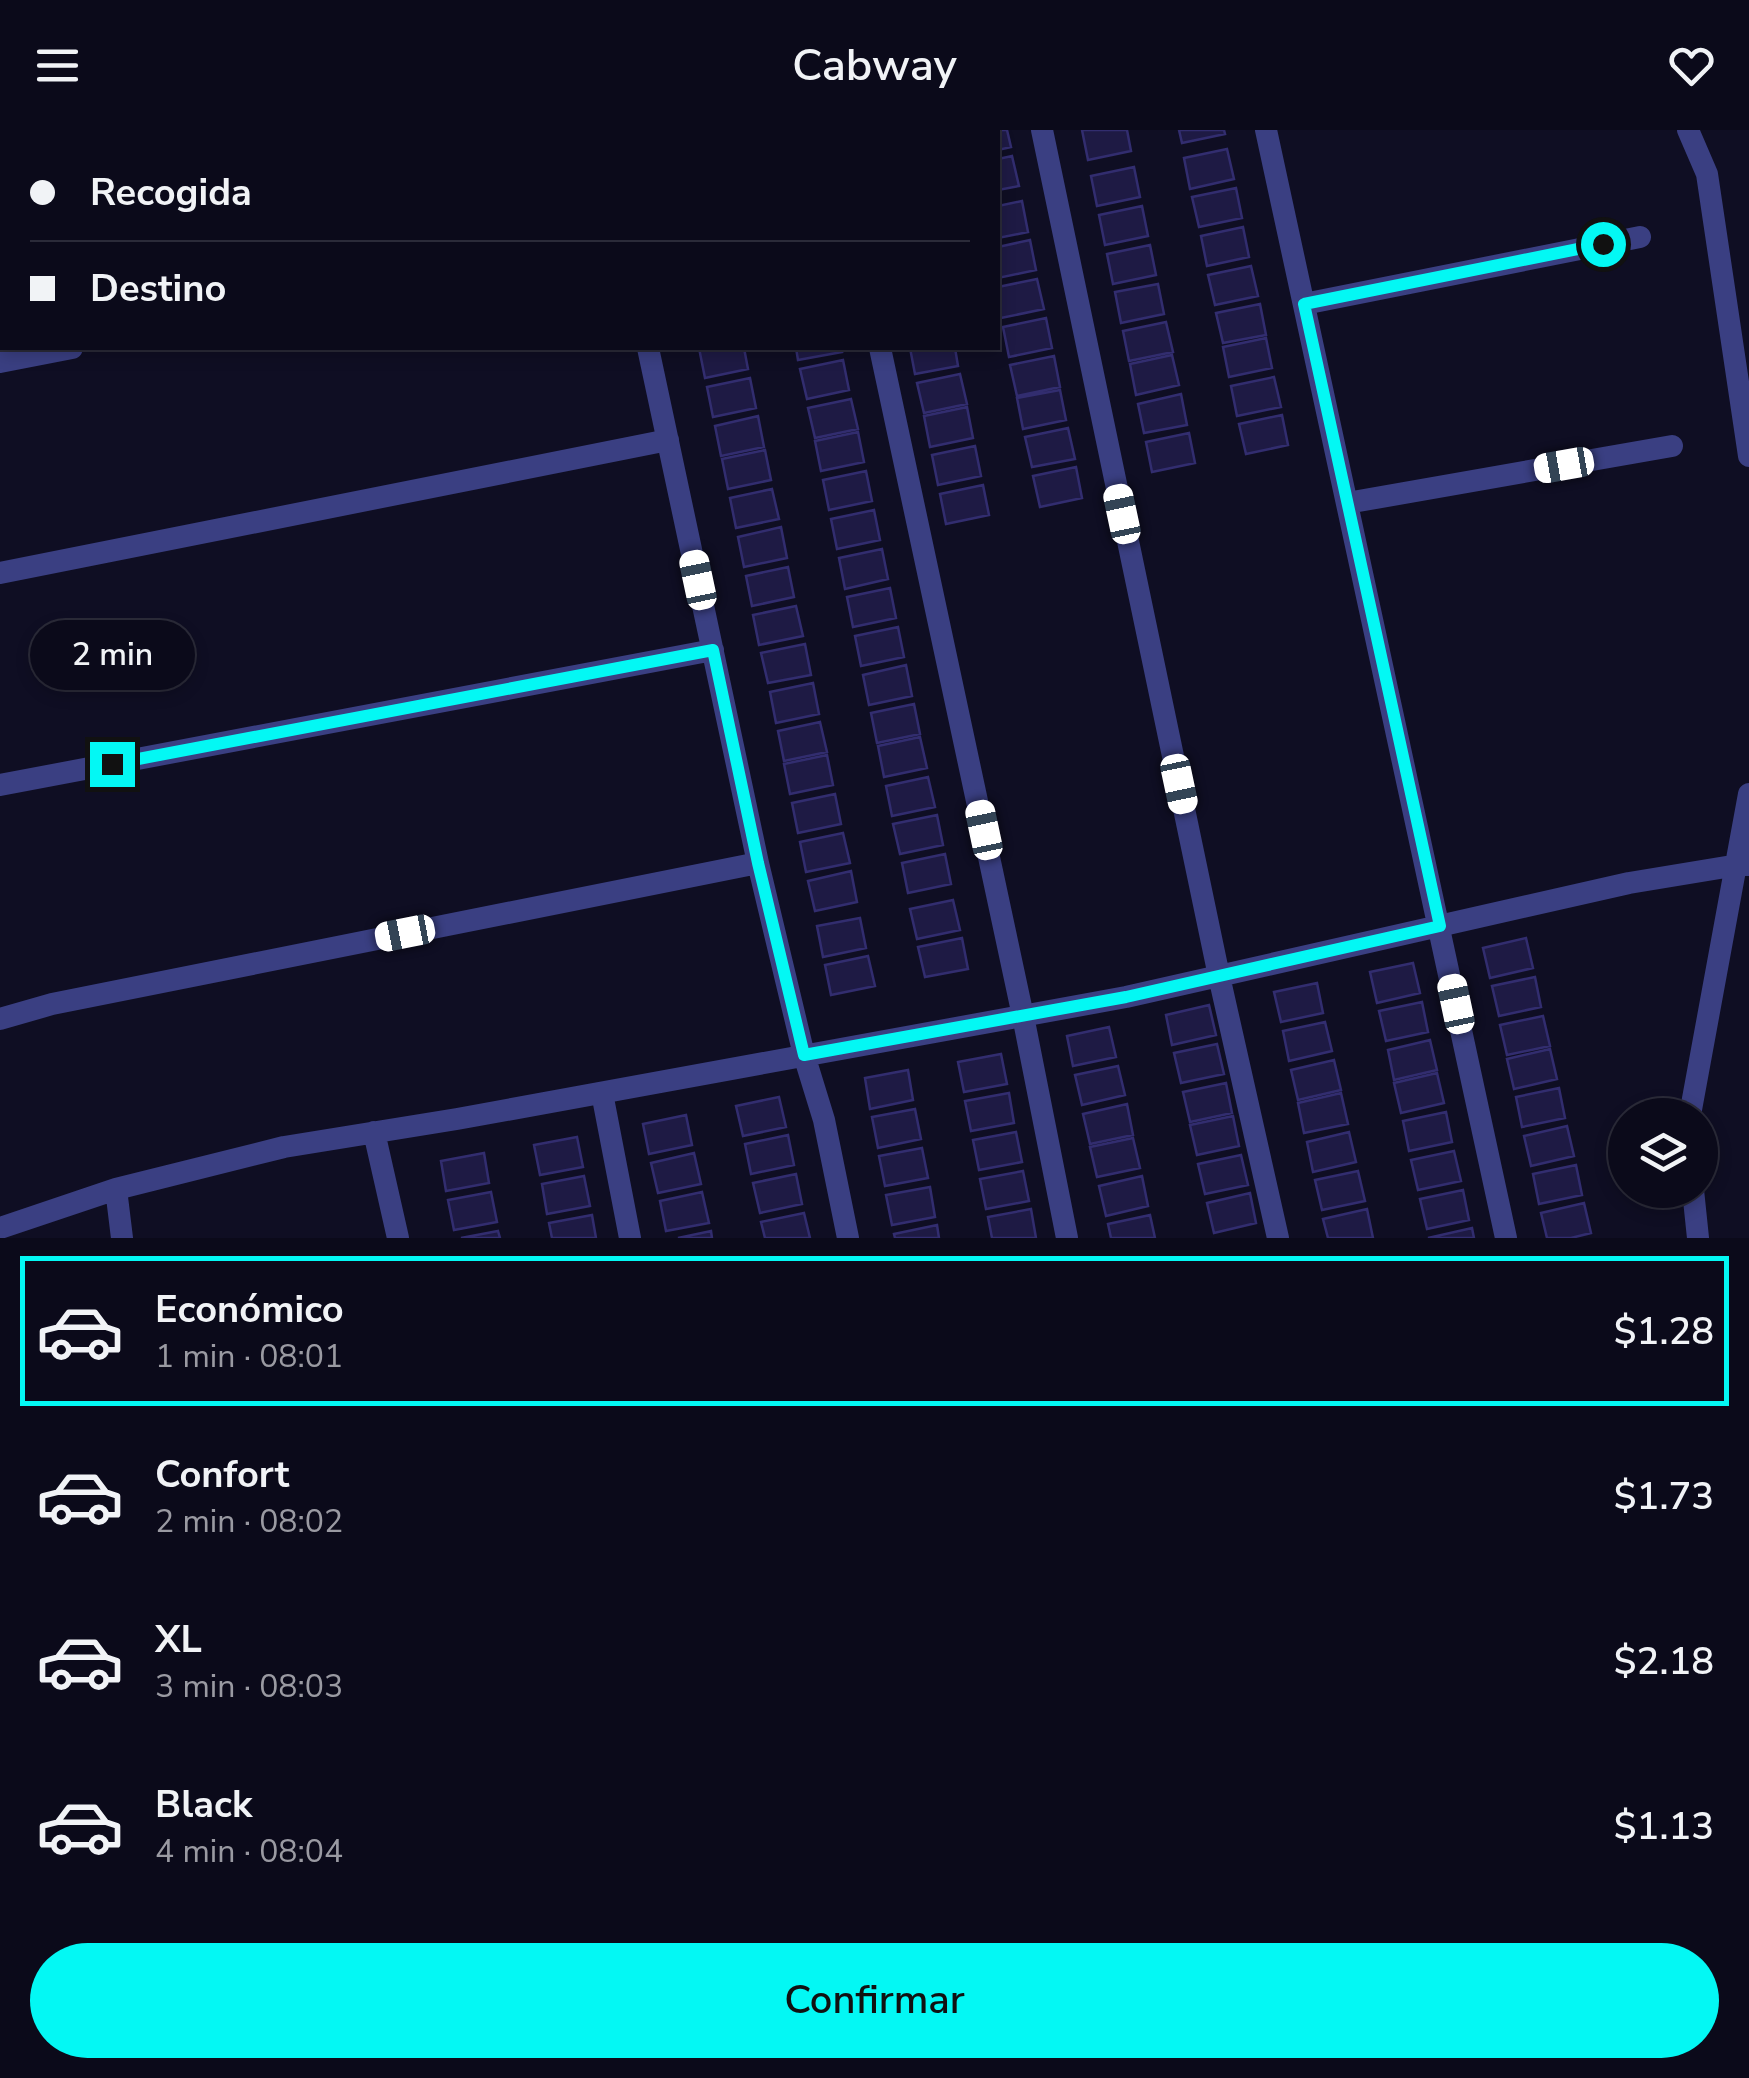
<!DOCTYPE html>
<html lang="es">
<head>
<meta charset="utf-8">
<style>
	body { margin:0; font-family:"Nunito Sans",sans-serif; background:#141323; color:#f1f3f6; height:100vh; display:flex; flex-direction:column; font-size:38px; white-space:nowrap }
	* { box-sizing:border-box; margin:0 }
	p { font-size:32px; color:#9a9aa2 }
	.icon { flex:none; width:55px; height:55px; fill:none; stroke:currentColor; stroke-width:2; stroke-linecap:round; stroke-linejoin:round }
	.map { position:relative; height:1108px; overflow:hidden }
	.drawer { display:flex; flex-direction:column; background:#0b0a1a; flex:1 }
	.drawer>* { flex:none }
	.banner { position:absolute; left:0px; top:0px; width:1000px; height:220px; box-shadow:0 5px 15px #0003,0 0 0 2px #2b2b39; display:grid; align-content:center; height:220px; padding:0 30px; background:#0b0a1a }
	.fabs { position:absolute; left:1608px; top:968px; display:grid; gap:20px }
	.fabs a { display:grid; place-items:center; width:110px; height:110px; border-radius:50%; background:#0b0a1a; box-shadow:0 5px 15px #0003,0 0 0 2px #2b2b39; font-size:50px }
	.end { position:absolute; width:45px; height:45px; margin:-22px; border:12px solid #03f8f4; background:#111; box-shadow:0 0 0 5px #111 }
	.from { border-radius:50% }
	.bubble { position:absolute; height:70px; border-radius:35px; background:#0b0a1a; box-shadow:0 5px 15px #0003,0 0 0 2px #2b2b39; font-size:32px; font-weight:600; line-height:70px; text-align:center }
	.car { position:absolute; width:30px; height:60px; margin:-30px -15px; border-radius:12px; box-shadow:0 0 8px 2px #0007; background:linear-gradient(#fff 24%,#345 0 40%,#fff 0 76%,#345 0 86%,#fff 0) }
	.banner b { display:flex; align-items:center; gap:35px; height:95px; font-size:38px }
	.banner b+b { border-top:2px solid #2b2b39 }
	.banner i { width:25px; height:25px; background:#f1f3f6 }
	ul { padding:18px 0 0; list-style:none }
	li { display:flex; align-items:center; gap:30px; height:150px; margin:0 20px 15px; padding:0 10px; border:5px solid transparent; border-radius:0px }
	li div { flex:1 }
	li b { display:block; font-size:38px }
	li em { font-style:normal; font-weight:600 }
	li.current { border-color:#03f8f4 }
	li>.icon { width:90px; height:90px; stroke-width:1.5 }
	.cta { display:flex; gap:20px; margin-top:auto; padding:20px 30px }
	.cta a { flex:1; height:115px; border-radius:60px; background:#03f8f4; color:#111; font-size:40px; font-weight:600; line-height:115px; text-align:center }
	header { display:flex; justify-content:space-between; align-items:center; height:130px; padding:0 30px; background:#0b0a1a; font-size:45px; font-weight:600 }
	.map>svg:first-child { display:block }
	.building { fill:#1e1a44; stroke:#322d6f; stroke-width:2.5 }
	.lines { fill:none; stroke-linecap:round; stroke-linejoin:round }
	.minor { stroke:#3a3f82; stroke-width:22 }
	.route { stroke:#03f8f4; stroke-width:12 }
</style>
</head>
<body>
<header><svg class="icon" aria-label="menu" viewBox="0 0 24 24"><path d="M4 6h16M4 12h16M4 18h16"/></svg>Cabway<svg class="icon" aria-label="heart" viewBox="0 0 24 24"><path d="M12 20l-8-8c-3-5 5-10 8-4 3-6 11-1 8 4z"/></svg></header>
<div class="map">
<svg width="1749" height="1108" viewBox="0 0 1749 1108">
	<rect width="100%" height="100%" fill="#0f0e23"/>
	<path class="building" d="M752 0H796L797 2H752Z
		M962 0H1007L1011 17 998 20V2H963Z
		M1082 0H1127L1131 21 1088 30Z
		M1179 0H1224L1225 4 1182 13Z
		M1227 19 1234 49 1190 59 1184 28Z
		M1012 26 1019 56 998 60V29Z
		M1134 37 1140 67 1097 76 1091 46Z
		M1236 58 1242 88 1199 97 1192 67Z
		M1022 71 1028 102 998 108V76Z
		M1142 76 1148 106 1105 115 1099 85Z
		M1243 97 1249 127 1207 136 1201 106Z
		M1030 110 1036 140 998 148V117Z
		M1150 115 1156 145 1113 154 1107 124Z
		M1251 136 1258 166 1215 175 1208 145Z
		M1037 149 1044 179 1001 188 998 157Z
		M1158 154 1164 184 1121 193 1115 162Z
		M1260 174 1266 205 1223 213 1216 183Z
		M1046 188 1052 218 1009 227 1003 197Z
		M1166 192 1173 222 1129 231 1123 201Z
		M1266 208 1272 238 1229 247 1223 217Z
		M699 218H744L748 239 705 248Z
		M796 218H841L842 222 798 230Z
		M910 218H955L958 236 915 244Z
		M1172 225 1179 255 1136 265 1130 234Z
		M1054 226 1060 257 1017 266 1010 235Z
		M843 230 849 260 807 269 800 239Z
		M960 244 967 274 924 283 917 253Z
		M1274 247 1281 277 1237 286 1231 256Z
		M750 248 756 278 713 287 707 257Z
		M1060 260 1066 290 1023 299 1017 268Z
		M1181 264 1187 295 1144 303 1138 274Z
		M851 269 858 299 815 308 808 278Z
		M967 277 973 308 930 317 924 286Z
		M1282 285 1288 315 1246 324 1239 294Z
		M758 286 764 317 721 326 715 296Z
		M1068 298 1075 329 1032 337 1025 307Z
		M858 302 864 332 821 341 815 311Z
		M1189 303 1195 333 1152 342 1146 312Z
		M975 316 981 346 938 355 932 325Z
		M765 320 771 350 728 359 722 329Z
		M1076 337 1082 368 1040 377 1033 346Z
		M866 341 872 371 829 380 823 350Z
		M983 355 989 385 946 394 940 364Z
		M772 359 779 389 736 398 730 368Z
		M874 380 880 410 837 419 831 389Z
		M781 397 787 428 744 437 738 407Z
		M882 419 888 449 845 459 839 428Z
		M788 437 794 467 752 476 746 446Z
		M890 458 896 488 853 497 847 467Z
		M796 476 803 506 759 515 753 485Z
		M898 497 904 527 861 536 855 506Z
		M805 514 811 545 768 553 761 523Z
		M906 535 912 566 869 575 863 545Z
		M813 553 819 584 776 593 770 562Z
		M914 574 920 604 877 613 871 583Z
		M820 592 827 622 784 631 778 601Z
		M920 607 927 638 884 647 878 616Z
		M827 625 833 655 790 664 784 634Z
		M928 647 935 677 892 686 886 656Z
		M835 664 841 694 798 703 792 673Z
		M937 685 943 715 900 724 893 694Z
		M843 703 850 733 806 742 800 712Z
		M945 724 951 754 908 763 902 733Z
		M851 741 857 772 815 781 808 751Z
		M953 770 960 800 917 809 910 779Z
		M860 788 866 818 823 827 817 796Z
		M962 808 968 839 925 847 918 817Z
		M1526 808 1533 838 1490 848 1483 818Z
		M868 826 875 856 831 865 825 835Z
		M1413 833 1420 863 1377 873 1370 842Z
		M1535 847 1541 877 1499 886 1492 856Z
		M1317 853 1323 883 1281 892 1274 862Z
		M1422 872 1428 902 1386 911 1379 881Z
		M1209 875 1216 905 1172 915 1166 885Z
		M1543 886 1550 916 1507 925 1500 895Z
		M1325 892 1332 921 1289 931 1283 901Z
		M1109 897 1116 927 1073 936 1067 906Z
		M1430 910 1437 940 1394 950 1388 920Z
		M1217 914 1224 944 1181 953 1174 923Z
		M1550 919 1557 949 1514 959 1507 929Z
		M1001 924 1007 954 964 962 958 932Z
		M1334 930 1341 960 1298 970 1291 940Z
		M1118 936 1125 965 1082 975 1075 945Z
		M908 940 913 970 870 979 865 948Z
		M1437 943 1444 973 1401 983 1394 953Z
		M1226 953 1232 983 1190 992 1183 962Z
		M1559 958 1565 988 1522 997 1516 967Z
		M1009 963 1014 993 971 1001 965 971Z
		M1341 963 1348 994 1304 1003 1298 973Z
		M779 967 786 997 743 1006 736 976Z
		M1127 974 1133 1005 1090 1014 1083 984Z
		M915 979 921 1009 878 1018 872 987Z
		M1446 982 1452 1012 1409 1021 1403 991Z
		M686 985 692 1015 649 1024 643 994Z
		M1233 986 1239 1016 1197 1025 1190 995Z
		M1567 996 1574 1026 1531 1036 1524 1006Z
		M1016 1002 1022 1032 979 1040 973 1010Z
		M1349 1002 1356 1032 1313 1042 1307 1012Z
		M788 1005 794 1035 751 1044 745 1014Z
		M577 1007 583 1037 540 1045 534 1015Z
		M1133 1008 1140 1038 1097 1047 1090 1017Z
		M922 1018 928 1048 885 1056 879 1026Z
		M1454 1021 1461 1051 1418 1060 1411 1030Z
		M484 1023 489 1053 446 1061 441 1031Z
		M694 1023 701 1054 658 1063 651 1033Z
		M1241 1025 1248 1055 1205 1064 1198 1034Z
		M1576 1035 1582 1065 1539 1074 1533 1044Z
		M1023 1041 1029 1071 986 1079 980 1049Z
		M1358 1041 1365 1071 1322 1080 1315 1050Z
		M796 1044 802 1074 760 1083 753 1053Z
		M584 1046 590 1076 547 1084 542 1054Z
		M1142 1046 1148 1076 1106 1086 1099 1056Z
		M930 1057 935 1087 892 1095 886 1065Z
		M1463 1060 1469 1090 1427 1099 1420 1069Z
		M491 1062 497 1092 454 1100 448 1070Z
		M702 1062 709 1093 666 1101 660 1071Z
		M1250 1063 1256 1093 1214 1103 1207 1073Z
		M1584 1073 1591 1103 1571 1108H1547L1541 1083Z
		M1031 1079 1036 1108H992L988 1087Z
		M1367 1079 1373 1108H1328L1323 1089Z
		M804 1083 810 1108H765L761 1092Z
		M592 1085 596 1108H552L549 1093Z
		M1150 1085 1155 1108H1111L1108 1094Z
		M937 1095 939 1108H895L894 1104Z
		M1472 1098 1474 1108H1428Z
		M498 1101 500 1108H461Z
		M711 1101 712 1108H678Z"/>
	<g class="lines">
		<path class="minor" d="M607 0 608 2
			M833 0V2
			M1042 0 1219 846 1278 1108
			M1266 0 1506 1108
			M1688 0 1707 44 1749 326
			M74 2 86 0
			M0 18 2 17
			M1304 174 1640 107
			M648 218 758 733 804 925 824 990 848 1108
			M880 218 1023 886 1067 1108
			M0 232 72 218
			M1347 373 1672 316
			M0 443 668 310
			M0 655 713 520
			M0 889 52 874 758 733
			M602 963 630 1108
			M1690 985 1749 664
			M374 1002 398 1108
			M116 1059 122 1108
			M1693 1060 1698 1108
			M0 1098 116 1059 284 1017 457 989 1126 867 1629 753 1738 735H1749"/>
	</g>
	<g class="lines">
		<path class="route" d="M112 634 713 520 758 733 804 925 1126 867 1440 796 1304 174 1603 114"/>
	</g>
</svg>
<div class="fabs">
<a><svg class="icon" aria-label="layers" viewBox="0 0 24 24"><path d="M12 4l9 5-9 5-9-5zM3 14l9 5 9-5"/></svg></a>
</div>
<i class="end from" style="left:1603px;top:114px"></i>
<i class="end" style="left:112px;top:634px"></i>
<div class="bubble" style="left:30px;top:490px;width:165px">2 min</div>
<i class="car" style="left:1564px;top:335px;rotate:260deg"></i>
<i class="car" style="left:1122px;top:384px;rotate:348deg"></i>
<i class="car" style="left:698px;top:450px;rotate:348deg"></i>
<i class="car" style="left:1179px;top:654px;rotate:168deg"></i>
<i class="car" style="left:984px;top:700px;rotate:348deg"></i>
<i class="car" style="left:405px;top:803px;rotate:259deg"></i>
<i class="car" style="left:1456px;top:874px;rotate:348deg"></i>
<div class="banner">
<b><i class="from"></i>Recogida</b>
<b><i></i>Destino</b>
</div>
</div>
<section class="drawer">
<ul>
<li class="current"><svg class="icon" aria-label="car" viewBox="0 0 24 24"><path d="M5 17H2v-5l4-1 3-4h7l3 4 3 1v5h-3M9 17h6M6 11h13"/><circle cx="7" cy="17" r="2"/><circle cx="17" cy="17" r="2"/></svg><div><b>Económico</b><p>1 min · 08:01</p></div><em>$1.28</em></li>
<li><svg class="icon" aria-label="car" viewBox="0 0 24 24"><path d="M5 17H2v-5l4-1 3-4h7l3 4 3 1v5h-3M9 17h6M6 11h13"/><circle cx="7" cy="17" r="2"/><circle cx="17" cy="17" r="2"/></svg><div><b>Confort</b><p>2 min · 08:02</p></div><em>$1.73</em></li>
<li><svg class="icon" aria-label="car" viewBox="0 0 24 24"><path d="M5 17H2v-5l4-1 3-4h7l3 4 3 1v5h-3M9 17h6M6 11h13"/><circle cx="7" cy="17" r="2"/><circle cx="17" cy="17" r="2"/></svg><div><b>XL</b><p>3 min · 08:03</p></div><em>$2.18</em></li>
<li><svg class="icon" aria-label="car" viewBox="0 0 24 24"><path d="M5 17H2v-5l4-1 3-4h7l3 4 3 1v5h-3M9 17h6M6 11h13"/><circle cx="7" cy="17" r="2"/><circle cx="17" cy="17" r="2"/></svg><div><b>Black</b><p>4 min · 08:04</p></div><em>$1.13</em></li>
</ul>
<div class="cta"><a>Confirmar</a></div>
</section>
</body>
</html>
